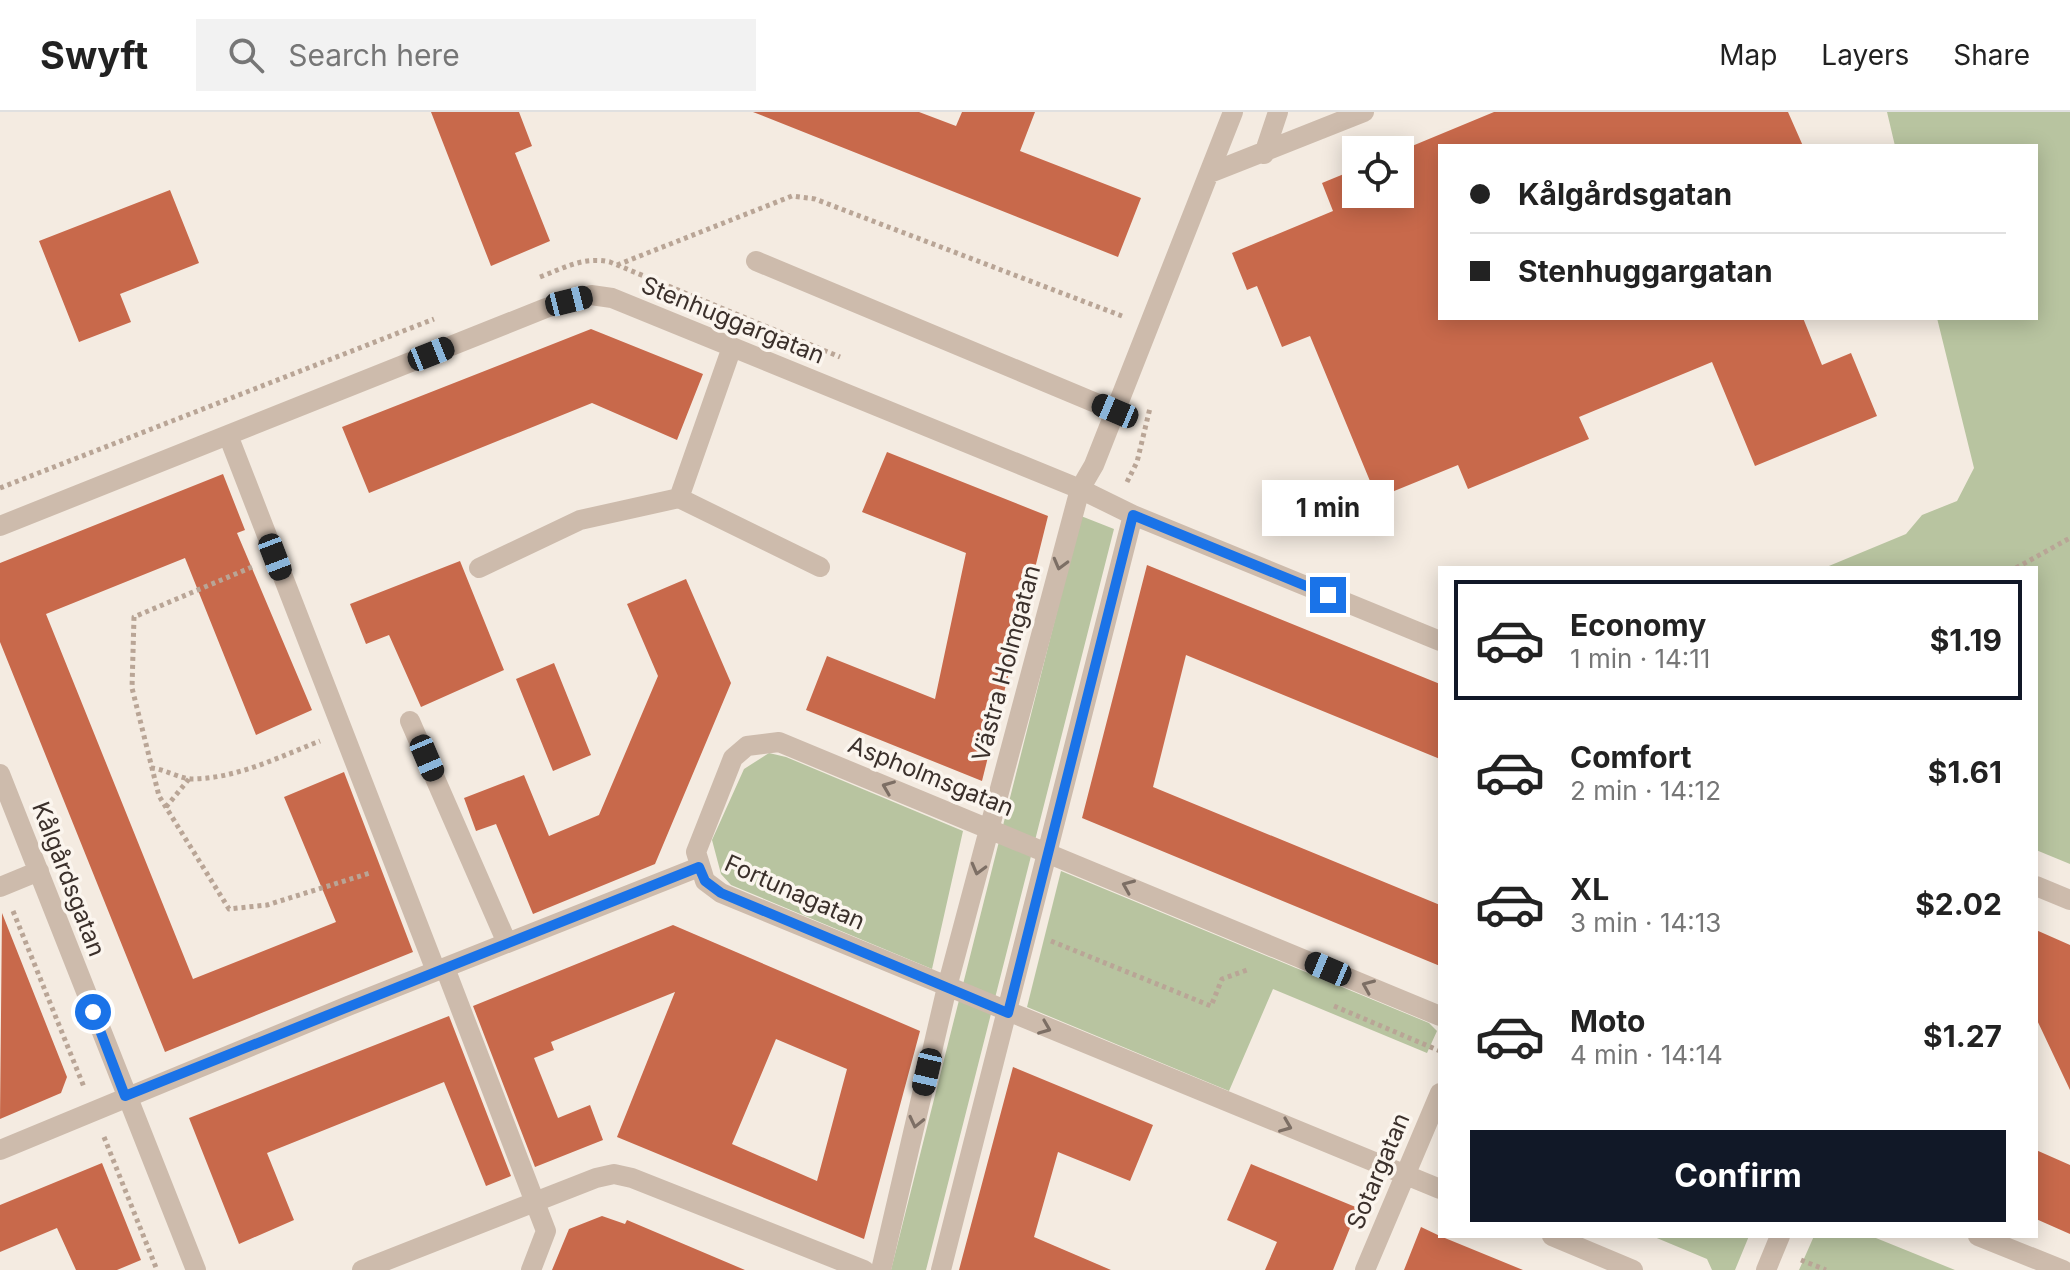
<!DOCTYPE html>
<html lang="en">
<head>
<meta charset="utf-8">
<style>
	body { margin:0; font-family:Inter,sans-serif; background:#f2f2f2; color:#222; height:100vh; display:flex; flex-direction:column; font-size:30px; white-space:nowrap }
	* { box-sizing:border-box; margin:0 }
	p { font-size:26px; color:#767676 }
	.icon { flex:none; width:44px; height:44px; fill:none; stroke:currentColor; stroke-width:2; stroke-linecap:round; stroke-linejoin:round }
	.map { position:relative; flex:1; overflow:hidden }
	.side { position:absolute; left:1438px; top:454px; width:600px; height:672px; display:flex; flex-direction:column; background:#fff; border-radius:0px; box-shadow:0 4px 20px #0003 }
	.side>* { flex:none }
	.hud { position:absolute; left:1438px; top:32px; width:600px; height:176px; border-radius:0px; box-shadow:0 4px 20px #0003; display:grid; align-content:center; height:176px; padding:0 32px; background:#fff }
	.tools { position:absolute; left:1342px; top:24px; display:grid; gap:16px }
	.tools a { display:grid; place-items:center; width:72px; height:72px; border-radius:0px; background:#fff; box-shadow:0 4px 20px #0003; font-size:40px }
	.end { position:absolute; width:36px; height:36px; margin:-18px; border:10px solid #1a73e8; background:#fff; box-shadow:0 0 0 4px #fff }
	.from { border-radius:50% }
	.bubble { position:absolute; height:56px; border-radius:0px; background:#fff; box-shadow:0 4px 20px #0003; font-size:26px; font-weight:700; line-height:56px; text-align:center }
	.car { position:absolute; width:24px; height:48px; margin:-24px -12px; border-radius:10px; box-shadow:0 0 6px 2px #0007; background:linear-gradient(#222 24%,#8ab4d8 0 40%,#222 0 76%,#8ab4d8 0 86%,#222 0) }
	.hud b { display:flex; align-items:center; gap:28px; height:76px; font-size:30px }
	.hud b+b { border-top:2px solid #e0e0e0 }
	.hud i { width:20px; height:20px; background:#222 }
	ul { padding:14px 0 0; list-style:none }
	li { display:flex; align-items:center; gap:24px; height:120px; margin:0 16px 12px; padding:0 16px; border:4px solid transparent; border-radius:0px }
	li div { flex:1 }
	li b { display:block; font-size:30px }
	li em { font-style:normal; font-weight:700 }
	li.current { border-color:#111827 }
	li>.icon { width:72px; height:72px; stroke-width:1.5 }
	.cta { display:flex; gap:16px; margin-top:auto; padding:16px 32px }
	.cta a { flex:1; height:92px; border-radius:0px; background:#111827; color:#fff; font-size:32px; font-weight:700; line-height:92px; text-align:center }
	header { display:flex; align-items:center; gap:48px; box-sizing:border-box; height:112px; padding:0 40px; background:#fff; border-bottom:2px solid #e0e0e0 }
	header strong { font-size:38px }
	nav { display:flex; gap:44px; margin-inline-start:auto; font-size:28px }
	.search { width:560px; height:72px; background:#f2f2f2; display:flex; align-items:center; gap:20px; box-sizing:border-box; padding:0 28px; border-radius:0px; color:#767676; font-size:30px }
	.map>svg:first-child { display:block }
	.green { fill:#b8c4a0 }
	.building { fill:#c8694b; fill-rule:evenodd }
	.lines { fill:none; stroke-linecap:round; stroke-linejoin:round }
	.path { stroke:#b9a596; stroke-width:5; stroke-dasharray:4 4; stroke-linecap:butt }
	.minor { stroke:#cdbbac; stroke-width:20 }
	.oneway { stroke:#7d6f65 }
	.route { stroke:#1a73e8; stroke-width:10 }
	.labels { text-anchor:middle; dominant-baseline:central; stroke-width:7; stroke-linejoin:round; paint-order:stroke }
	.street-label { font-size:24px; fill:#3b302b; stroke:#fbf5ee }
</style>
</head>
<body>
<header>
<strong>Swyft</strong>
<div class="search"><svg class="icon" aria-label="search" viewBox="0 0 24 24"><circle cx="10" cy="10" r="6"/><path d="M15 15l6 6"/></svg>Search here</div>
<nav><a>Map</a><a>Layers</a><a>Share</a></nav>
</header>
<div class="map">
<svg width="2070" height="1158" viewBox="0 0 2070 1158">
	<rect width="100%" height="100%" fill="#f4ebe1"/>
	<path class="green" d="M1887 0H2070V752L2036 738V456H1824L1906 422 1922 403 1957 389 1974 356 1937 206H2036V34H1895Z
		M1081 404 1114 417 926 1158H891Z
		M769 641 786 645 963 719 932 857 731 773 721 762 712 728 744 657Z
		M1061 759 1429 911 1437 919 1427 941 1273 877 1229 979 1027 895Z
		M1652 1124H1749L1735 1158H1712L1707 1147Z
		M1814 1124H1871L1955 1158H1799Z"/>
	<path class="building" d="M431 0H519L532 34 515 41 550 129 491 154Z
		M753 0H919L956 14 962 0H1035L1020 39 1141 86 1118 145Z
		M1494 0H1788L1803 34H1440V206H1803L1822 253 1851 241 1877 304 1755 354 1712 250 1579 305 1589 327 1468 377 1458 353 1377 386 1310 224 1282 235 1257 174 1247 178 1232 141 1333 99 1322 71 1356 57V82H1400V39Z
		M170 78 199 151 120 182 131 210 79 230 39 129Z
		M591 217 703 262 677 328 592 291 369 381 342 315Z
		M887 340 1048 404 982 669 806 598 827 544 935 587 966 441 862 400Z
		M223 362 245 418 237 421 312 598 256 623 185 446 46 502 193 867 336 810 284 685 344 660 413 840 165 940 0 530V451Z
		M460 449 504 558 421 595 389 523 366 532 350 492Z
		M1147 453 1440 572V647L1186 543 1153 675 1440 793V854L1082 706Z
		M686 467 731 571 655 752 533 802 496 712 476 719 464 686 524 663 549 724 599 703 658 564 627 492Z
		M554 551 591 643 553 659 516 567Z
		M2 801 67 965 61 981 0 1007Z
		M673 813 920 919 864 1127 617 1025 675 880 551 930 554 938 534 946 558 1006 590 993 603 1028 535 1055 473 894ZM776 927 847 957 817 1069 732 1032Z
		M2036 818 2070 833V978L2036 906Z
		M449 904 511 1064 486 1074 444 970 267 1041 294 1108 239 1132 189 1006Z
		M1013 955 1153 1013 1130 1069 1058 1040 1034 1125 1111 1158H959Z
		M2036 1038 2070 1053V1122L2036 1107Z
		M102 1051 141 1148 117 1158H76L57 1116 0 1140V1093Z
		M1251 1052 1358 1096 1333 1158H1265L1277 1130 1227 1108Z
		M602 1104 625 1112 627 1108 745 1158H552L569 1117Z
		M1421 1115 1440 1124 1523 1158H1404Z"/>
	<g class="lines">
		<path class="path" d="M617 153 792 84 815 87 1122 204
			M540 165C564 156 584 144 610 150L840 245
			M1127 370 1137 350 1150 296
			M0 376 434 207
			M252 455 134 505 132 576 159 684 229 797 267 793 370 761
			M2016 456 2070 426
			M151 656C165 657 180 667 193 667 238 666 279 645 320 629
			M166 695 189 667
			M13 799 84 975
			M1051 829 1211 894 1222 867 1247 858
			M1334 894 1440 939
			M104 1025 157 1158
			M1801 1148 1826 1158"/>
		<path class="minor" d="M1264 42 1278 0
			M1210 61 1364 0
			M756 149 1115 299
			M732 235 679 386 820 455
			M228 323 436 859
			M0 414 546 196 591 183 612 186 1080 377 1133 403 1440 529
			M479 456 580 408 679 386
			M410 609 507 831
			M0 662 196 1158
			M2036 774 2070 788
			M0 775 39 759
			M445 856 546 1119 531 1158
			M1440 904 779 630 747 634 733 646 696 740 705 769 721 781 1440 1077
			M0 1038 348 894 699 755
			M1552 1124 1633 1158
			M1978 1124 2063 1158
			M362 1158 596 1066 614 1062 632 1066 864 1158
			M881 1158 947 875 1080 377 1094 353 1233 0
			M941 1158 1133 403
			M1365 1158 1440 981
			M1766 1158 1780 1124"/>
	</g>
	<defs><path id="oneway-chevron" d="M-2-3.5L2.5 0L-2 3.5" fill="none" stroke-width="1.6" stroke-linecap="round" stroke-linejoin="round" transform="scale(2)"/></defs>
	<g class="oneway">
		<use href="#oneway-chevron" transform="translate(1060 452) rotate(105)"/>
		<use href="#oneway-chevron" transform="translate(888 675) rotate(-158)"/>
		<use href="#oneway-chevron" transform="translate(978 757) rotate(105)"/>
		<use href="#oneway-chevron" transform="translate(1128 774) rotate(-157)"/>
		<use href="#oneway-chevron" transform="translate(1368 874) rotate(-157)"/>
		<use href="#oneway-chevron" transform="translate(1045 916) rotate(22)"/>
		<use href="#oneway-chevron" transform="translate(916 1010) rotate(103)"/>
		<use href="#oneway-chevron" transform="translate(1286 1014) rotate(22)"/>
	</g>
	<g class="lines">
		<path class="route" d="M93 900 125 984 699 755 705 769 721 781 1008 901 1133 403 1328 483"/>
	</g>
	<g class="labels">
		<g class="street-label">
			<text transform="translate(733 208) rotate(22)">Stenhuggargatan</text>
			<text transform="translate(1006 551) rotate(-75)">Västra Holmgatan</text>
			<text transform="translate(931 664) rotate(22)">Aspholmsgatan</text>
			<text transform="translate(69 767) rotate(69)">Kålgårdsgatan</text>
			<text transform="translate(795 780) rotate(24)">Fortunagatan</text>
			<text transform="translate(1378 1059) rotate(-67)">Sotargatan</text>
		</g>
	</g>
</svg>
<div class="tools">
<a><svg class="icon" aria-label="locate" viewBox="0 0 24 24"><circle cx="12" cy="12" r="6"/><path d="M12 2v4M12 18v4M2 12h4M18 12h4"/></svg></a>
</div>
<i class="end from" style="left:93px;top:900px"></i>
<i class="end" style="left:1328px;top:483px"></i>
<div class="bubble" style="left:1262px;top:368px;width:132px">1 min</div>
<i class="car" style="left:569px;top:189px;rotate:76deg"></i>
<i class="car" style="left:431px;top:242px;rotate:68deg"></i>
<i class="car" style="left:1115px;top:299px;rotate:293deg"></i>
<i class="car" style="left:275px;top:445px;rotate:159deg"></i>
<i class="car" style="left:427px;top:646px;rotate:157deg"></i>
<i class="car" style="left:1328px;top:857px;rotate:293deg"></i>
<i class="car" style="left:927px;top:960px;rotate:193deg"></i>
<div class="hud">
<b><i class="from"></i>Kålgårdsgatan</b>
<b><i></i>Stenhuggargatan</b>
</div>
<section class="side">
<ul>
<li class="current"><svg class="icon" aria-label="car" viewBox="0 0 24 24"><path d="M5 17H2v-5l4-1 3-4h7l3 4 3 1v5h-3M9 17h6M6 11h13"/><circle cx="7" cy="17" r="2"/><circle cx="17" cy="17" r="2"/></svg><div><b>Economy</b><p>1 min · 14:11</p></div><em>$1.19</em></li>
<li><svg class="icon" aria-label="car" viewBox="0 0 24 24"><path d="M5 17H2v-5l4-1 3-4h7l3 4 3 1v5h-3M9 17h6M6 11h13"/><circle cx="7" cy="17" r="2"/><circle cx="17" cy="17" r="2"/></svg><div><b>Comfort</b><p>2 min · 14:12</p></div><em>$1.61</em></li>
<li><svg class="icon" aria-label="car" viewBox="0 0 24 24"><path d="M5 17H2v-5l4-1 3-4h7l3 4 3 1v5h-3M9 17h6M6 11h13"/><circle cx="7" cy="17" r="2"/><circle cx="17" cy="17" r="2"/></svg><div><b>XL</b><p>3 min · 14:13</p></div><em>$2.02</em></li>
<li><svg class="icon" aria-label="car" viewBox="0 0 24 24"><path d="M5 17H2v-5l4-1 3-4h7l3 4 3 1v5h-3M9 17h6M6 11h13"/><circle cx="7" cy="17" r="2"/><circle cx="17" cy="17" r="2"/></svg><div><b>Moto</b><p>4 min · 14:14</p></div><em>$1.27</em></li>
</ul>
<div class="cta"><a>Confirm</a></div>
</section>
</div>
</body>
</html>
